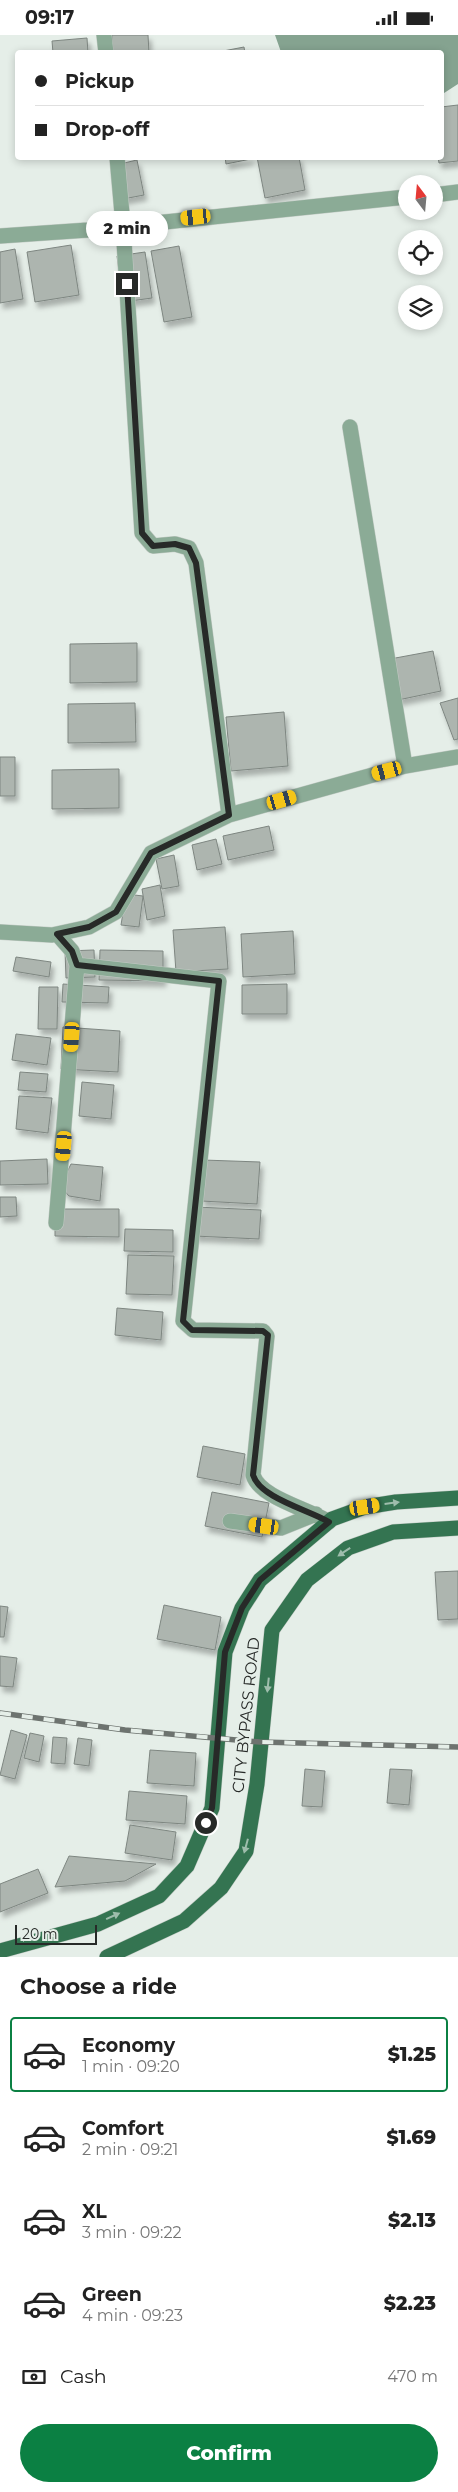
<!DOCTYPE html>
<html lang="en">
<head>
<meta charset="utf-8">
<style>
	body { margin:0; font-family:Montserrat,sans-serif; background:#f2f2f2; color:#222; height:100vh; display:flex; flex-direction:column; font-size:19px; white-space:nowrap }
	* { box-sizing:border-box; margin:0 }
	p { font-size:16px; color:#767676 }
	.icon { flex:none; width:28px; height:28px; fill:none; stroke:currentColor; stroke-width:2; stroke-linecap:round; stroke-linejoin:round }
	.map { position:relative; height:1922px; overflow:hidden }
	.drawer { display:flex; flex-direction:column; background:#fff; flex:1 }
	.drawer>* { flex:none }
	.guide { position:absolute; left:15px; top:15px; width:429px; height:110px; border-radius:5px; box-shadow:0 2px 8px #0003; display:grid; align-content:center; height:110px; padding:0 20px; background:#fff }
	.needle { width:32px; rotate:344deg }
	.fabs { position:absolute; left:398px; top:140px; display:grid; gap:10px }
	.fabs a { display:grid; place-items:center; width:45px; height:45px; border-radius:50%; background:#fff; box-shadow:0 2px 8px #0003; font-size:25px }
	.scale { position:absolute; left:15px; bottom:12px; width:82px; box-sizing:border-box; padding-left:5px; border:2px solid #272a28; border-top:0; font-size:14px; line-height:18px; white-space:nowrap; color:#272a28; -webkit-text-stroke:4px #e5eee8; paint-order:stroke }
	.end { position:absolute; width:22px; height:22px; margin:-11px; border:6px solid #272a28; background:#fff; box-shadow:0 0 0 2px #fff }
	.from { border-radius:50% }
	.bubble { position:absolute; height:35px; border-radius:18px; background:#fff; box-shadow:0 2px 8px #0003; font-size:16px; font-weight:800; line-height:35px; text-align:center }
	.car { position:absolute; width:15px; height:30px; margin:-15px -8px; border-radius:6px; box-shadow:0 0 4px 1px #0007; background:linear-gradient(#f5c518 24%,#345 0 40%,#f5c518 0 76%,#345 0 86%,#f5c518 0) }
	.guide b { display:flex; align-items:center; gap:18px; height:48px; font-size:19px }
	.guide b+b { border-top:1px solid #e0e0e0 }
	.guide i { width:12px; height:12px; background:#222 }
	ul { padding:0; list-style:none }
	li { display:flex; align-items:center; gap:15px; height:75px; margin:0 10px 8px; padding:0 10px; border:2px solid transparent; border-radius:5px }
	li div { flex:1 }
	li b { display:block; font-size:19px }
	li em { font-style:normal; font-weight:800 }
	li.selected { border-color:#0b8043 }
	li>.icon { width:45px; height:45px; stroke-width:1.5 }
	h2 { padding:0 20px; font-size:22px; line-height:60px }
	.pay { display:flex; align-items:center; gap:12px; height:55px; padding:0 20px; font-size:19px }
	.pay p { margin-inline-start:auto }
	.button { display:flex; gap:10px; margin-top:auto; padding:10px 20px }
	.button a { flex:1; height:58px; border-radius:30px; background:#0b8043; color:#fff; font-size:20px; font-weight:800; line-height:58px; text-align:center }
	.status { display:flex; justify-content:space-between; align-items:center; height:35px; padding:0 25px; background:#fff; direction:ltr }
	.status svg { height:14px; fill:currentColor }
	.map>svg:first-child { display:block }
	.water { fill:#85a390 }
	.building { fill:#adb5af; stroke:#7e8681; filter:url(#shadow) }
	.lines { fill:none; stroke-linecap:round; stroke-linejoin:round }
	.minor-casing { stroke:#c3cbc5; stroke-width:16 }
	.major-casing { stroke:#c3cbc5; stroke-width:16 }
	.minor { stroke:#8bab96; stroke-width:15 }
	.major { stroke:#347451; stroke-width:15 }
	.rail-casing { stroke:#6d736f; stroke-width:5.5 }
	.rail { stroke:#e5eee8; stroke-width:4; stroke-dasharray:11; stroke-linecap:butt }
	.oneway { fill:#9ebdac }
	.route { stroke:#272a28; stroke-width:6 }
	.labels { text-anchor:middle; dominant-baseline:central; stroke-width:5; stroke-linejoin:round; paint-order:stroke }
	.street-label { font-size:16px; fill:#272a28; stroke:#e5eee8 }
</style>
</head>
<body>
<div class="status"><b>09:17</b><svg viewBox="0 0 49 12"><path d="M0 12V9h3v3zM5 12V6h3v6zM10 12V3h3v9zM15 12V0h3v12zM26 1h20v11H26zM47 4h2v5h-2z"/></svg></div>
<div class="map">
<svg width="458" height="1922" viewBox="0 0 458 1922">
	<defs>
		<filter id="shadow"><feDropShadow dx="3" dy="5.5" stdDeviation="2.5" flood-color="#0004"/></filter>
	</defs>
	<rect width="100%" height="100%" fill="#e5eee8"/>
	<path class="water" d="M275 0H458V49L441 60V18L281 17Z"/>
	<path class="building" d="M112 0H148L149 18H113Z
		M87 3 88 18H53L52 6Z
		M244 12 245 18 218 17Z
		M458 70V126L439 128 438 122H441V72Z
		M225 122H251V124L226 129Z
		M257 122H299L305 155 265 163Z
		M137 125 144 160 118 165 111 131Z
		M71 210 79 260 35 267 27 217Z
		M179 211 192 282 164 287 151 216Z
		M15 214 23 264 0 268V217Z
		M145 217 152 263 123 267 117 221Z
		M137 608V647L70 648V609Z
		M433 616 441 656 398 665 390 624Z
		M458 663V704L454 705 440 668Z
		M135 668 136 707 68 708V669Z
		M284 677 288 731 231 736 226 682Z
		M0 722H15V761H0Z
		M119 734V773L52 774V735Z
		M269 791 274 815 228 825 223 801Z
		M216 804 222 829 197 835 192 810Z
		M174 820 179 851 162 854 156 824Z
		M160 850 165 881 147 885 142 854Z
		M126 859 143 861 139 892 121 890Z
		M225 892 228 934 176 937 173 895Z
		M293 896 295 939 243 942 241 899Z
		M94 915 95 942 66 943 65 916Z
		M100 915 163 916V946L99 945Z
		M16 922 51 927 49 942 13 936Z
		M63 949 109 952 108 968 62 967Z
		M287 949V979H242V950Z
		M39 952H58L57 994H38Z
		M63 992 120 996 118 1037 61 1034Z
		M16 999 51 1003 47 1030 12 1025Z
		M20 1037 48 1039 46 1057 18 1055Z
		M82 1047 114 1050 111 1084 79 1081Z
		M19 1061 52 1063 48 1098 16 1094Z
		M47 1124 48 1149 0 1150V1126Z
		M203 1125 260 1127 257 1169 201 1166Z
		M71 1129 103 1132 100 1166 69 1161 60 1151Z
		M0 1162H16L17 1181 0 1182Z
		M196 1172 261 1175 259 1204 194 1201Z
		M55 1174H119V1202L55 1201Z
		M125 1194 173 1195V1217L124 1216Z
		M128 1220 174 1221 172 1260 126 1259Z
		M117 1273 163 1277 161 1305 115 1300Z
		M203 1411 245 1419 240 1450 197 1442Z
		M212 1457 269 1468 262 1502 205 1491Z
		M458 1536V1584L438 1585 435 1537Z
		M164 1570 221 1582 215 1615 157 1604Z
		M0 1571 8 1572 4 1602H0Z
		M0 1621 17 1623 13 1652 0 1651Z
		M11 1695 27 1700 15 1744 0 1740Z
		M30 1698 44 1701 39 1727 24 1723Z
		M53 1702 67 1703 65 1729 51 1728Z
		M78 1703 92 1705 89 1731 74 1729Z
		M150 1715 196 1718 194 1751 147 1748Z
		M305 1734 325 1736 322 1772 302 1771Z
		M390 1734 412 1735 409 1770 387 1768Z
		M129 1756 187 1761 185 1789 126 1785Z
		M130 1790 176 1797 172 1825 125 1818Z
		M69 1821 156 1829 125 1846 55 1852Z
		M38 1834 48 1858 0 1877V1849Z"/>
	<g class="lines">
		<defs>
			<path id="minor" d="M104 0 106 18
				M117 122 123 190 142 498 153 511 175 509 189 513 196 528 229 780
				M434 160 458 157
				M0 201 88 195 406 162
				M350 392 405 731
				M0 897 52 900 89 892 116 877 151 818 229 780 405 731 458 722
				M57 899 72 916 77 930 219 946 183 1286 193 1295 263 1296 267 1301 253 1440C260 1463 309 1474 329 1487
				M56 1188 77 930
				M230 1486 281 1493 316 1479"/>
			<path id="major" d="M0 1916 98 1889 159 1861 187 1831 212 1773 225 1617 242 1573 260 1545 332 1484 365 1472 396 1467 458 1463
				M107 1922 184 1886 221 1853 246 1816 257 1749 272 1595 307 1545 348 1513 393 1497 458 1493"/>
		</defs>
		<use href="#minor" class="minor-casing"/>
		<use href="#major" class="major-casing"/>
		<use href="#minor" class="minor"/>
		<use href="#major" class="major"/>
		<defs>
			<path id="rail" d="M0 1678 125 1695 260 1707 458 1712"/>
		</defs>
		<use href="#rail" class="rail-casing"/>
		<use href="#rail" class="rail"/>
	</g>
	<defs><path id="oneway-solid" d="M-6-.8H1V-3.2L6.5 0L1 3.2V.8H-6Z" transform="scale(1.25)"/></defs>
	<g class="oneway">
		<use href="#oneway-solid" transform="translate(392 1468) rotate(-7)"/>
		<use href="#oneway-solid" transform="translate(344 1517) rotate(146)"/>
		<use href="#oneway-solid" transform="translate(268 1650) rotate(96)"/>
		<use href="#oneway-solid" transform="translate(246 1811) rotate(105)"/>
		<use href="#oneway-solid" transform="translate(113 1881) rotate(-24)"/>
	</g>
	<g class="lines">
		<path class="route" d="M127 249 142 498 153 511 175 509 189 513 196 528 229 780 151 818 116 877 89 892 57 899 72 916 77 930 219 946 183 1286 192 1295 263 1296 268 1300 253 1440C260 1463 309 1475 329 1487L260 1545 242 1573 225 1617 212 1773 206 1788"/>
	</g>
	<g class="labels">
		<g class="street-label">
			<text transform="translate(246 1680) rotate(-84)">CITY BYPASS ROAD</text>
		</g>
	</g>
</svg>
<div class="fabs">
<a><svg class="needle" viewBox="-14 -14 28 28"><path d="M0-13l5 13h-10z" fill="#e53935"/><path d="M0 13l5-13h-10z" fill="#767676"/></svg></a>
<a><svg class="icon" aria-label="locate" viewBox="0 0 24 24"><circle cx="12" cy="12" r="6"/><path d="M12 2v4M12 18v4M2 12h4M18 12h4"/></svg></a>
<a><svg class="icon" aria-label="layers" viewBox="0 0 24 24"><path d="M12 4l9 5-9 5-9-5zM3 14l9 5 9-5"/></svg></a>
</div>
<div class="scale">20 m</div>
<i class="end from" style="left:206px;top:1788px"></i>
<i class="end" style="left:127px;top:249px"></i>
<div class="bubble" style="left:86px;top:176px;width:82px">2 min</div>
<i class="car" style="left:196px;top:182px;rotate:264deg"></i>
<i class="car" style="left:387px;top:736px;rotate:255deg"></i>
<i class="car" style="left:282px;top:765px;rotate:74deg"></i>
<i class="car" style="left:72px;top:1002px;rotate:184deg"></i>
<i class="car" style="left:64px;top:1111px;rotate:185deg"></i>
<i class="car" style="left:365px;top:1472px;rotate:81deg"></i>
<i class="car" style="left:264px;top:1491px;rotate:278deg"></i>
<div class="guide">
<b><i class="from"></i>Pickup</b>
<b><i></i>Drop-off</b>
</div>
</div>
<section class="drawer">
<h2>Choose a ride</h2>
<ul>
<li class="selected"><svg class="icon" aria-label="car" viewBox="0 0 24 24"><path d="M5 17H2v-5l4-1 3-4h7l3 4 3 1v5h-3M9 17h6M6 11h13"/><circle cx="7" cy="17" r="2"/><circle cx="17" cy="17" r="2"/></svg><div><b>Economy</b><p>1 min · 09:20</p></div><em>$1.25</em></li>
<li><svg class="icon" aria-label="car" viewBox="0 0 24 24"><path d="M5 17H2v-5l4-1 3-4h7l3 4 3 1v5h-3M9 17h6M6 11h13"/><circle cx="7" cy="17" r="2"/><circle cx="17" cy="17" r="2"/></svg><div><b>Comfort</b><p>2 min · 09:21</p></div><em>$1.69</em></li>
<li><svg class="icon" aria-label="car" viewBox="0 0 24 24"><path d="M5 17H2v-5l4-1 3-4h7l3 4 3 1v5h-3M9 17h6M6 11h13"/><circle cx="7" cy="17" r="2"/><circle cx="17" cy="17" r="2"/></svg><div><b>XL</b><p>3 min · 09:22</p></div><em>$2.13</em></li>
<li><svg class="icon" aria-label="car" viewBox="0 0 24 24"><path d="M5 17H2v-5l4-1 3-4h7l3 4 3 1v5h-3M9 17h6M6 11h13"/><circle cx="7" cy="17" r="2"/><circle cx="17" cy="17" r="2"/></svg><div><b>Green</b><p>4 min · 09:23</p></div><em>$2.23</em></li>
</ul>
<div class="pay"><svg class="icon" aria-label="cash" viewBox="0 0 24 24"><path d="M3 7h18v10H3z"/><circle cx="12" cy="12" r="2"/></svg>Cash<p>470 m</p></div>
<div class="button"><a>Confirm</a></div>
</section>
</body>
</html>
